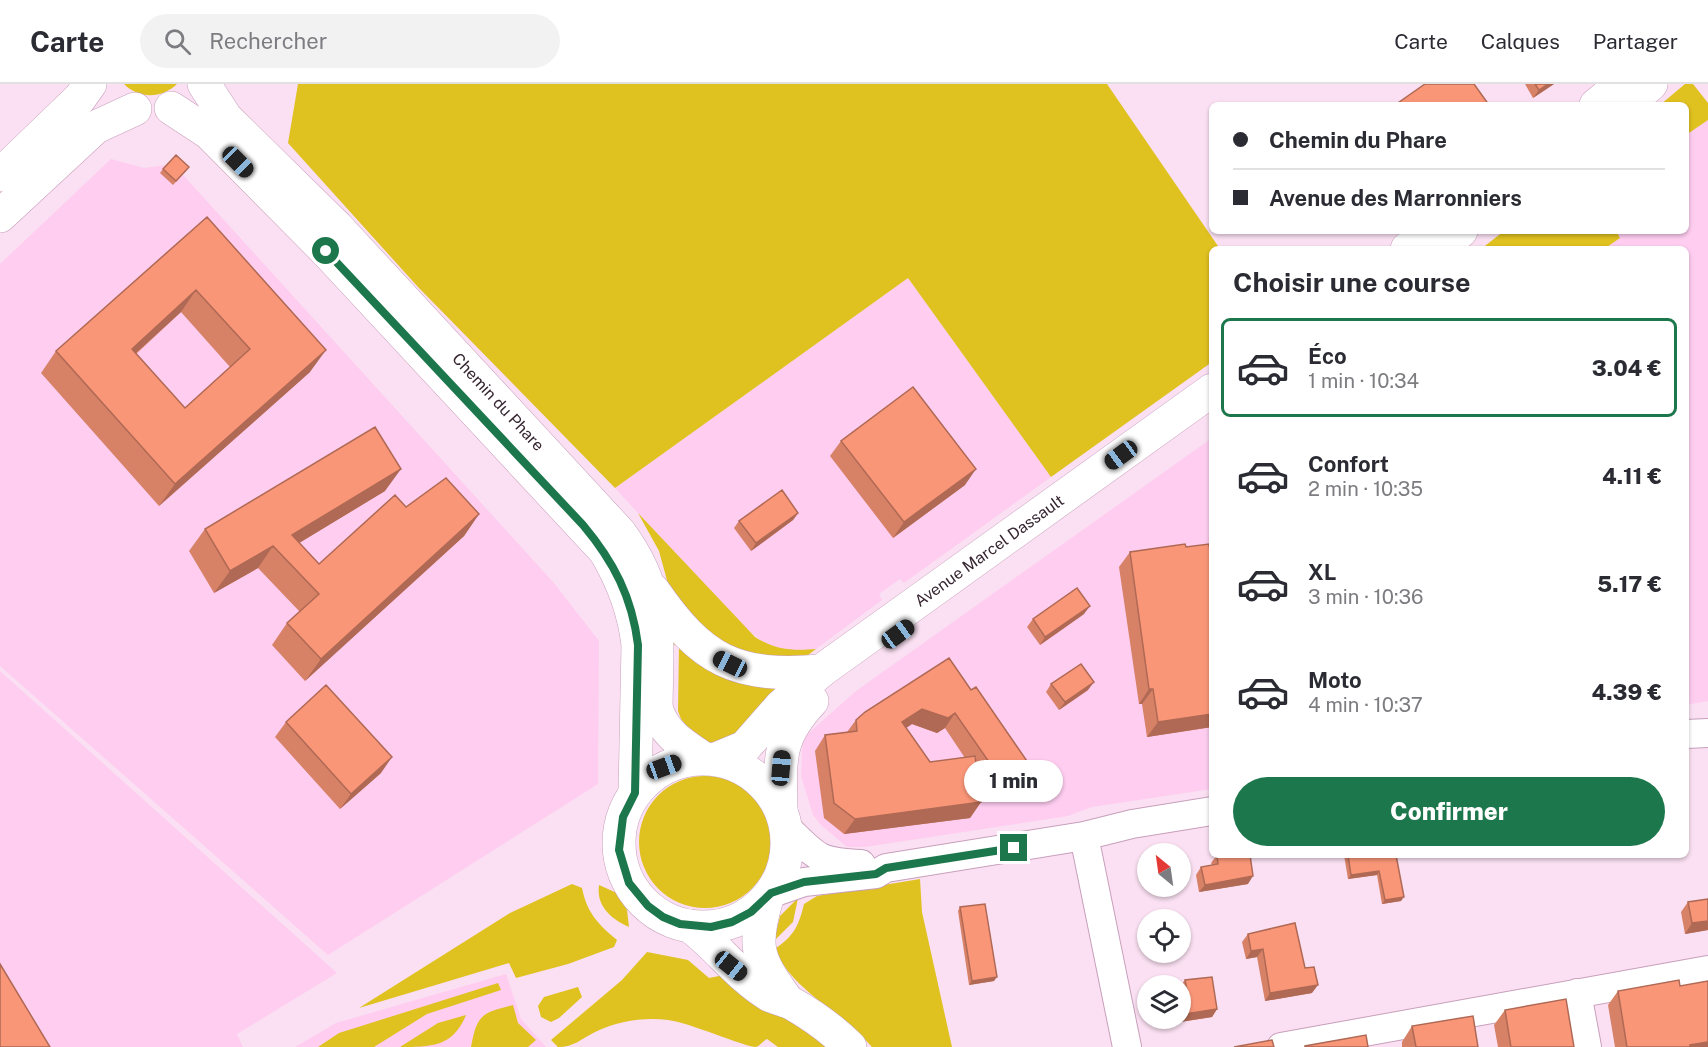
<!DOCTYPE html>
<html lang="fr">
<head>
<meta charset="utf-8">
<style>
	body { margin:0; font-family:"Public Sans",sans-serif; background:#f2f2f3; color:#2b2b33; height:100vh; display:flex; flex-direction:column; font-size:22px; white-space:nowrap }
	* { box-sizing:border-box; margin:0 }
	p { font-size:20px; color:#7c7c81 }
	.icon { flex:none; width:33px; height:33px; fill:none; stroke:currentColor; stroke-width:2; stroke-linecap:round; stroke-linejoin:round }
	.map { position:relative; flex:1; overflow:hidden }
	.panel { position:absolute; left:1209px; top:162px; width:480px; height:612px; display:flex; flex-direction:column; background:#fff; border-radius:9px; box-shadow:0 2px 4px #0004 }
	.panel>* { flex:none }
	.banner { position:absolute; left:1209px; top:18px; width:480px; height:132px; border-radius:9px; box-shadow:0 2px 4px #0004; display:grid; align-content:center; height:132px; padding:0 24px; background:#fff }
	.needle { width:39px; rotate:331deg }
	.buttons { position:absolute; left:1137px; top:759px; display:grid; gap:12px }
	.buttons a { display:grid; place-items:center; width:54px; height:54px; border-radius:50%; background:#fff; box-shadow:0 2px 4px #0004; font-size:30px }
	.end { position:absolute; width:27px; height:27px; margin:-14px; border:8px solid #1d774c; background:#fff; box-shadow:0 0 0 3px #fff }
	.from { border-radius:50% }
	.bubble { position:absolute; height:42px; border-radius:21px; background:#fff; box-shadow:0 2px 4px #0004; font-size:20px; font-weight:800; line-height:42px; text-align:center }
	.car { position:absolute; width:18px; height:36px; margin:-18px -9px; border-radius:8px; box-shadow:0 0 4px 2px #0007; background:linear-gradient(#222 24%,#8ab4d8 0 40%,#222 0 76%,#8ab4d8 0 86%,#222 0) }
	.banner b { display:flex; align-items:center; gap:21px; height:57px; font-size:22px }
	.banner b+b { border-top:2px solid #e1e1e2 }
	.banner i { width:15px; height:15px; background:#2b2b33 }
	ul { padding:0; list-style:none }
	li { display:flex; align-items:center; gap:18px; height:99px; margin:0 12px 9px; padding:0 12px; border:3px solid transparent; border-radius:9px }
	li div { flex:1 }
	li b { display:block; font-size:22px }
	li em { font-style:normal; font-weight:800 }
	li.selected { border-color:#1d774c }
	li>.icon { width:54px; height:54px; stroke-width:1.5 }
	h2 { padding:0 24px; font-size:27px; line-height:72px }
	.button { display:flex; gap:12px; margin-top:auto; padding:12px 24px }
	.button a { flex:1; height:69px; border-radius:36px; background:#1d774c; color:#fff; font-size:24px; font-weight:800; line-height:69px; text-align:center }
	header { display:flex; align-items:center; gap:36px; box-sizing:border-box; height:84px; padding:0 30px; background:#fff; border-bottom:2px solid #e1e1e2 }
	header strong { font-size:28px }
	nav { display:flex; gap:33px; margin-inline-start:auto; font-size:21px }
	.search { width:420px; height:54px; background:#f2f2f3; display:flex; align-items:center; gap:15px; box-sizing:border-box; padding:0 21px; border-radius:33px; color:#7c7c81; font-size:22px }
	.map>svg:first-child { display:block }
	.built { fill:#fecdf0 }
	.green { fill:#dfc120 }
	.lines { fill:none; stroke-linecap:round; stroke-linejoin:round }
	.minor-casing { stroke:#c89fbc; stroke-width:30 }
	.major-casing { stroke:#c89fbc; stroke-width:34 }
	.minor { stroke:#fff; stroke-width:28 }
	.major { stroke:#fff; stroke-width:33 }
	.wall { fill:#d78167; fill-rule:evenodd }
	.shaded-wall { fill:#af6954 }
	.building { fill:#fa9678; stroke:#af6954; stroke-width:1.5; fill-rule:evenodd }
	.route { stroke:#1d774c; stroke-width:8 }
	.labels { text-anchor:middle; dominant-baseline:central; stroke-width:4.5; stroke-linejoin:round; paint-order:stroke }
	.street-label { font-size:16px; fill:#362632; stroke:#fae0f2 }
</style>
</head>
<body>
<header>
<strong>Carte</strong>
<div class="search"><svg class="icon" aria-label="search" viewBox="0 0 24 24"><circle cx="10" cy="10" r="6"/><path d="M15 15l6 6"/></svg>Rechercher</div>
<nav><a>Carte</a><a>Calques</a><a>Partager</a></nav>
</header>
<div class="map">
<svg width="1708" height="963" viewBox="0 0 1708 963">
	<rect width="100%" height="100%" fill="#fae0f2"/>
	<path class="built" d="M1708 36V617L1686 621V165H1604L1620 154 1616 147H1686V51Z
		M111 75 144 84 173 80 554 499 599 557 598 700 328 871 0 582V180Z
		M908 194 1051 393 904 499 900 495 879 510 882 516 816 565 789 567 769 562 740 540 615 404Z
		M1212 354V705L1092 723 1068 732 865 763H847L821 741 813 731 801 692 803 654 856 607Z
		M0 587 337 889 237 950 243 963H0Z
		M506 890 521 935 546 963H295L336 939Z"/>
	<path class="green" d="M124 0H177C161 15 139 15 124 0Z
		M298 0H1107L1220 165H1212V278L1051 393 908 194 615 404 418 203 288 59Z
		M1685 0H1693L1708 19V36L1686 51V21H1660Z
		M1504 147H1616L1620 154 1604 165H1481Z
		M638 429 755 553C776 566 792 567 816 565L791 584 741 579 674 522 659 467Z
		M672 544 780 601C759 627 740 664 701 658L681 635 678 627 679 561H672Z
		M639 758a66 66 0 1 1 132 0a66 66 0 1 1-132 0Z
		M920 795 922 828 952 963H872C849 935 782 898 776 864 794 852 799 841 804 820L817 812Z
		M572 800 582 804C587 829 598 840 617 856L614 863 568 880 516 894 509 879 359 924 510 829Z
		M599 801 619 810 627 826 629 843C611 835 596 822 599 801Z
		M798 814 793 838 774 857 780 832Z
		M647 868 688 876 709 894 729 890 831 963H778L767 955C763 957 760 962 756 963 745 963 688 938 668 936 644 933 618 937 595 948 581 955 574 963 558 963L551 956 622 896Z
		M498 899 501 906 427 930 374 963H318L339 949Z
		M578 903 582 913 559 934 551 938 541 933 538 922 544 913Z
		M513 921 518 939 536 956 528 963H471C477 930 482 929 513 921Z
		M466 931C453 963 431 963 400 963L438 939Z"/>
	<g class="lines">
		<defs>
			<path id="minor" d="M1686 650 1708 649
				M787 744C817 773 817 778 861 780
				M1084 752 1127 963
				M772 809 804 798 876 790 886 784 1084 752 1132 740 1212 727
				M1577 909 1587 963
				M1281 963 1708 886"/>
			<g id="major">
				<path id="s1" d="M204 0 226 34 337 143 620 449C664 509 657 552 656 623 663 649 682 660 703 674"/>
				<path d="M1596 21 1622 0"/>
				<path d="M1626 21 1651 0"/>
				<path d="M171 24 209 49 326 167 605 467C623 497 634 526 638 561L635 709"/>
				<path d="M0 91 80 14 90 0"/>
				<path d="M0 132 96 43 135 25"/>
				<path d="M1407 165 1431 147"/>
				<path d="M1438 165 1461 147"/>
				<path d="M653 506C702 577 735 594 821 587"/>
				<circle cx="703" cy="759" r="84"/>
				<path id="s2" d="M716 675 745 663 781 622 821 587 1212 306"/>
				<path d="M781 725C780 676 777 654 812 617"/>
				<path d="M767 814C753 861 756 873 784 912"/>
				<path d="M690 842C718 863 739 893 769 911 776 914 784 916 791 919 812 931 833 946 850 963"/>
			</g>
		</defs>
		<use href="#minor" class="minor-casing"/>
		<use href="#major" class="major-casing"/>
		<use href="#minor" class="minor"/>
		<use href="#major" class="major"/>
	</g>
	<path class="wall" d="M1525 0H1554L1533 14Z
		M163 85 186 87 173 101 160 89Z
		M207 133 310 288 159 422 41 289 56 267ZM181 228 230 283 185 324 136 270Z
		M841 357 965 401 893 454 830 372Z
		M385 407 299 459 319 480 406 423 479 430 464 452 305 597 272 561 287 539 300 528 258 484 214 509 189 467 205 445Z
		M798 429 793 436 751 467 734 444 739 437Z
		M1186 463 1212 643 1147 653 1142 620H1139L1119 483 1130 468Z
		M1084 530 1040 561 1027 543 1033 535Z
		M1051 600 1088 606 1059 626 1046 608Z
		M971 606 1031 683 1020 698 994 716 977 691 981 718 970 734 844 750 824 734 815 667 825 651 847 648 856 636ZM912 640 937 649 945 644 965 674 930 678 906 644Z
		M286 638 381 689 340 725 275 653Z
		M1217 771 1248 800 1199 808 1196 791 1201 783 1212 781 1211 779Z
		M1344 771H1396L1401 817 1382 820 1377 791 1348 795Z
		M1688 818 1708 846 1685 850 1681 828Z
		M960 823 994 897 969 901 958 827Z
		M1248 850 1305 884 1312 909 1265 917 1257 873 1246 875 1242 858Z
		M1185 896 1217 925 1212 933 1180 938V902Z
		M1680 902 1708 963H1615L1608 921 1618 907Z
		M1505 926 1574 963H1498L1494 941Z
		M1412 942 1478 963H1402V958Z"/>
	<path class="shaded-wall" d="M1548 0H1554L1533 14 1539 6Z
		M196 206 181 228 116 287 132 265Z
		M326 266 310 288 159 422 175 400Z
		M401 385 385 407 281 470 292 451Z
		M976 385 965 401 893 454 904 438Z
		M798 429 793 436 751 467 756 459Z
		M479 430 464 452 305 597 321 575Z
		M273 462 258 484 214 509 230 487Z
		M1090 522 1084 530 1040 561 1045 553Z
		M1094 598 1088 606 1059 626 1065 618Z
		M1149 605H1153L1142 620H1139Z
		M922 625 955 629 945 644 937 649 912 640 891 654 902 638Z
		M1212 630V643L1147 653 1158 638Z
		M392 673 381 689 340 725 351 710Z
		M1031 683 1020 698 994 716 1005 701Z
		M981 718 970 734 844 750 855 735Z
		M1379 787 1377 791 1348 795 1351 791Z
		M1253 792 1248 800 1199 808 1205 801Z
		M1404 813 1401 817 1382 820 1385 816Z
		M1708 837V846L1685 850 1692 839Z
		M1263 865 1257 873 1246 875 1251 867Z
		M997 893 994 897 969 901 972 897Z
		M1318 901 1312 909 1265 917 1270 909Z
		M1217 925 1212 933 1180 938 1185 930Z
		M1708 958V963H1689L1690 961Z"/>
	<path class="building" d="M1425 0H1474L1489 21H1395Z
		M1535 0H1548L1539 6Z
		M176 71 189 83 176 97 163 85Z
		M207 133 326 266 175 400 56 267ZM196 206 250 265 185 324 132 265Z
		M913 303 976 385 904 438 841 357Z
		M375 343 401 385 292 451 319 480 395 411 406 423 446 394 479 430 321 575 287 539 319 510 273 462 230 487 205 445Z
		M782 406 798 429 756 459 739 437Z
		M1185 460 1186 463 1209 460 1212 479V630L1158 638 1153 605H1149L1130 468Z
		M1077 504 1090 522 1045 553 1033 535Z
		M949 574 971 606 976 603 1031 683 1005 701 955 629 948 634 922 625 902 638 930 678 975 672 981 718 855 735 834 719 825 651 857 647 856 636 865 628Z
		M1081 580 1094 598 1065 618 1051 600Z
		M326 601 392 673 351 710 286 638Z
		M1217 771H1250L1253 792 1205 801 1201 783 1218 780Z
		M1348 771H1396L1404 813 1385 816 1379 787 1351 791Z
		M1708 815V837L1692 839 1688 818Z
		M985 820 997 893 972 897 960 823Z
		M1295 839 1305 884 1314 883 1318 901 1270 909 1263 865 1251 867 1248 850Z
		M0 880 50 963H0Z
		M1212 893 1217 925 1185 930 1181 907 1187 906 1185 896Z
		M1679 896 1680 902 1708 897V958L1690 961V963H1627L1618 907Z
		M1566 915 1574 963H1511L1505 926Z
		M1473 932 1478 963H1416L1412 942Z
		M1366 951 1368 963H1305V962Z
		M1272 956 1274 963H1234Z"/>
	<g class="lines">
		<path class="route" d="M326 167 583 441C614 478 632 513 638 561L635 709 623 733 619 766 629 799 648 822 663 833 680 840 711 843 732 838 751 828 771 809 804 798 876 790 886 784 1014 764"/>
	</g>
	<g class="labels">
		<g class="street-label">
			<text stroke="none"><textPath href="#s1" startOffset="434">Chemin du Phare</textPath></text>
			<text stroke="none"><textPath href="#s2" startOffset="346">Avenue Marcel Dassault</textPath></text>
		</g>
	</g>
</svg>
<div class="buttons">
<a><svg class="needle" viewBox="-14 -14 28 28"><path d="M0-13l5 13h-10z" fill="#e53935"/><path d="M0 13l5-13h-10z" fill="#7c7c81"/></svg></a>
<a><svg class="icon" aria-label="locate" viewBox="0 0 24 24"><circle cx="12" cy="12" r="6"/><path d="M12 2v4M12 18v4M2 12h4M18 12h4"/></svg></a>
<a><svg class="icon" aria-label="layers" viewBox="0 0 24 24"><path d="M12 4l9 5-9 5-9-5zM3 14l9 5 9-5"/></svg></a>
</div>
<i class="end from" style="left:326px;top:167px"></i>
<i class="end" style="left:1014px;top:764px"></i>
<div class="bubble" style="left:964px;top:676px;width:99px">1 min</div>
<i class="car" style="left:238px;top:78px;rotate:135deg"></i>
<i class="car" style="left:1121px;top:371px;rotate:234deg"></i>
<i class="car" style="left:898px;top:550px;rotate:54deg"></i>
<i class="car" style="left:730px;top:580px;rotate:296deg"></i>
<i class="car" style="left:664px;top:683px;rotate:70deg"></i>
<i class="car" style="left:781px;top:684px;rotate:5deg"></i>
<i class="car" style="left:731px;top:882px;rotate:129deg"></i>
<div class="banner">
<b><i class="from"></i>Chemin du Phare</b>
<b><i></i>Avenue des Marronniers</b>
</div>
<section class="panel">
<h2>Choisir une course</h2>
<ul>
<li class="selected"><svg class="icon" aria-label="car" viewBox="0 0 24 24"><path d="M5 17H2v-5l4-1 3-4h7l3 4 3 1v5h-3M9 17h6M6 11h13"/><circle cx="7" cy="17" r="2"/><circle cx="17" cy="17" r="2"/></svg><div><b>Éco</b><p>1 min · 10:34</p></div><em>3.04 €</em></li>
<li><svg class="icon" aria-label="car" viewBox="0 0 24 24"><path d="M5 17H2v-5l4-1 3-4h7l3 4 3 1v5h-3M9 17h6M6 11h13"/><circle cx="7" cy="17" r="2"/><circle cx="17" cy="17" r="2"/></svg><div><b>Confort</b><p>2 min · 10:35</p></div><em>4.11 €</em></li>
<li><svg class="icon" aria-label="car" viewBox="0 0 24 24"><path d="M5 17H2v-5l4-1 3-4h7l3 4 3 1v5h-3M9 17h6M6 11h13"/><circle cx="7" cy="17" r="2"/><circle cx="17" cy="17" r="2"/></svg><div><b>XL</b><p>3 min · 10:36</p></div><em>5.17 €</em></li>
<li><svg class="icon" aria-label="car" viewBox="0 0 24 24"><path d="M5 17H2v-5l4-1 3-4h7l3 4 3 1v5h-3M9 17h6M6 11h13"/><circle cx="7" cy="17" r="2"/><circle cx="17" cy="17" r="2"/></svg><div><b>Moto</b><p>4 min · 10:37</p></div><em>4.39 €</em></li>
</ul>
<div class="button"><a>Confirmer</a></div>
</section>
</div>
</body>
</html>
